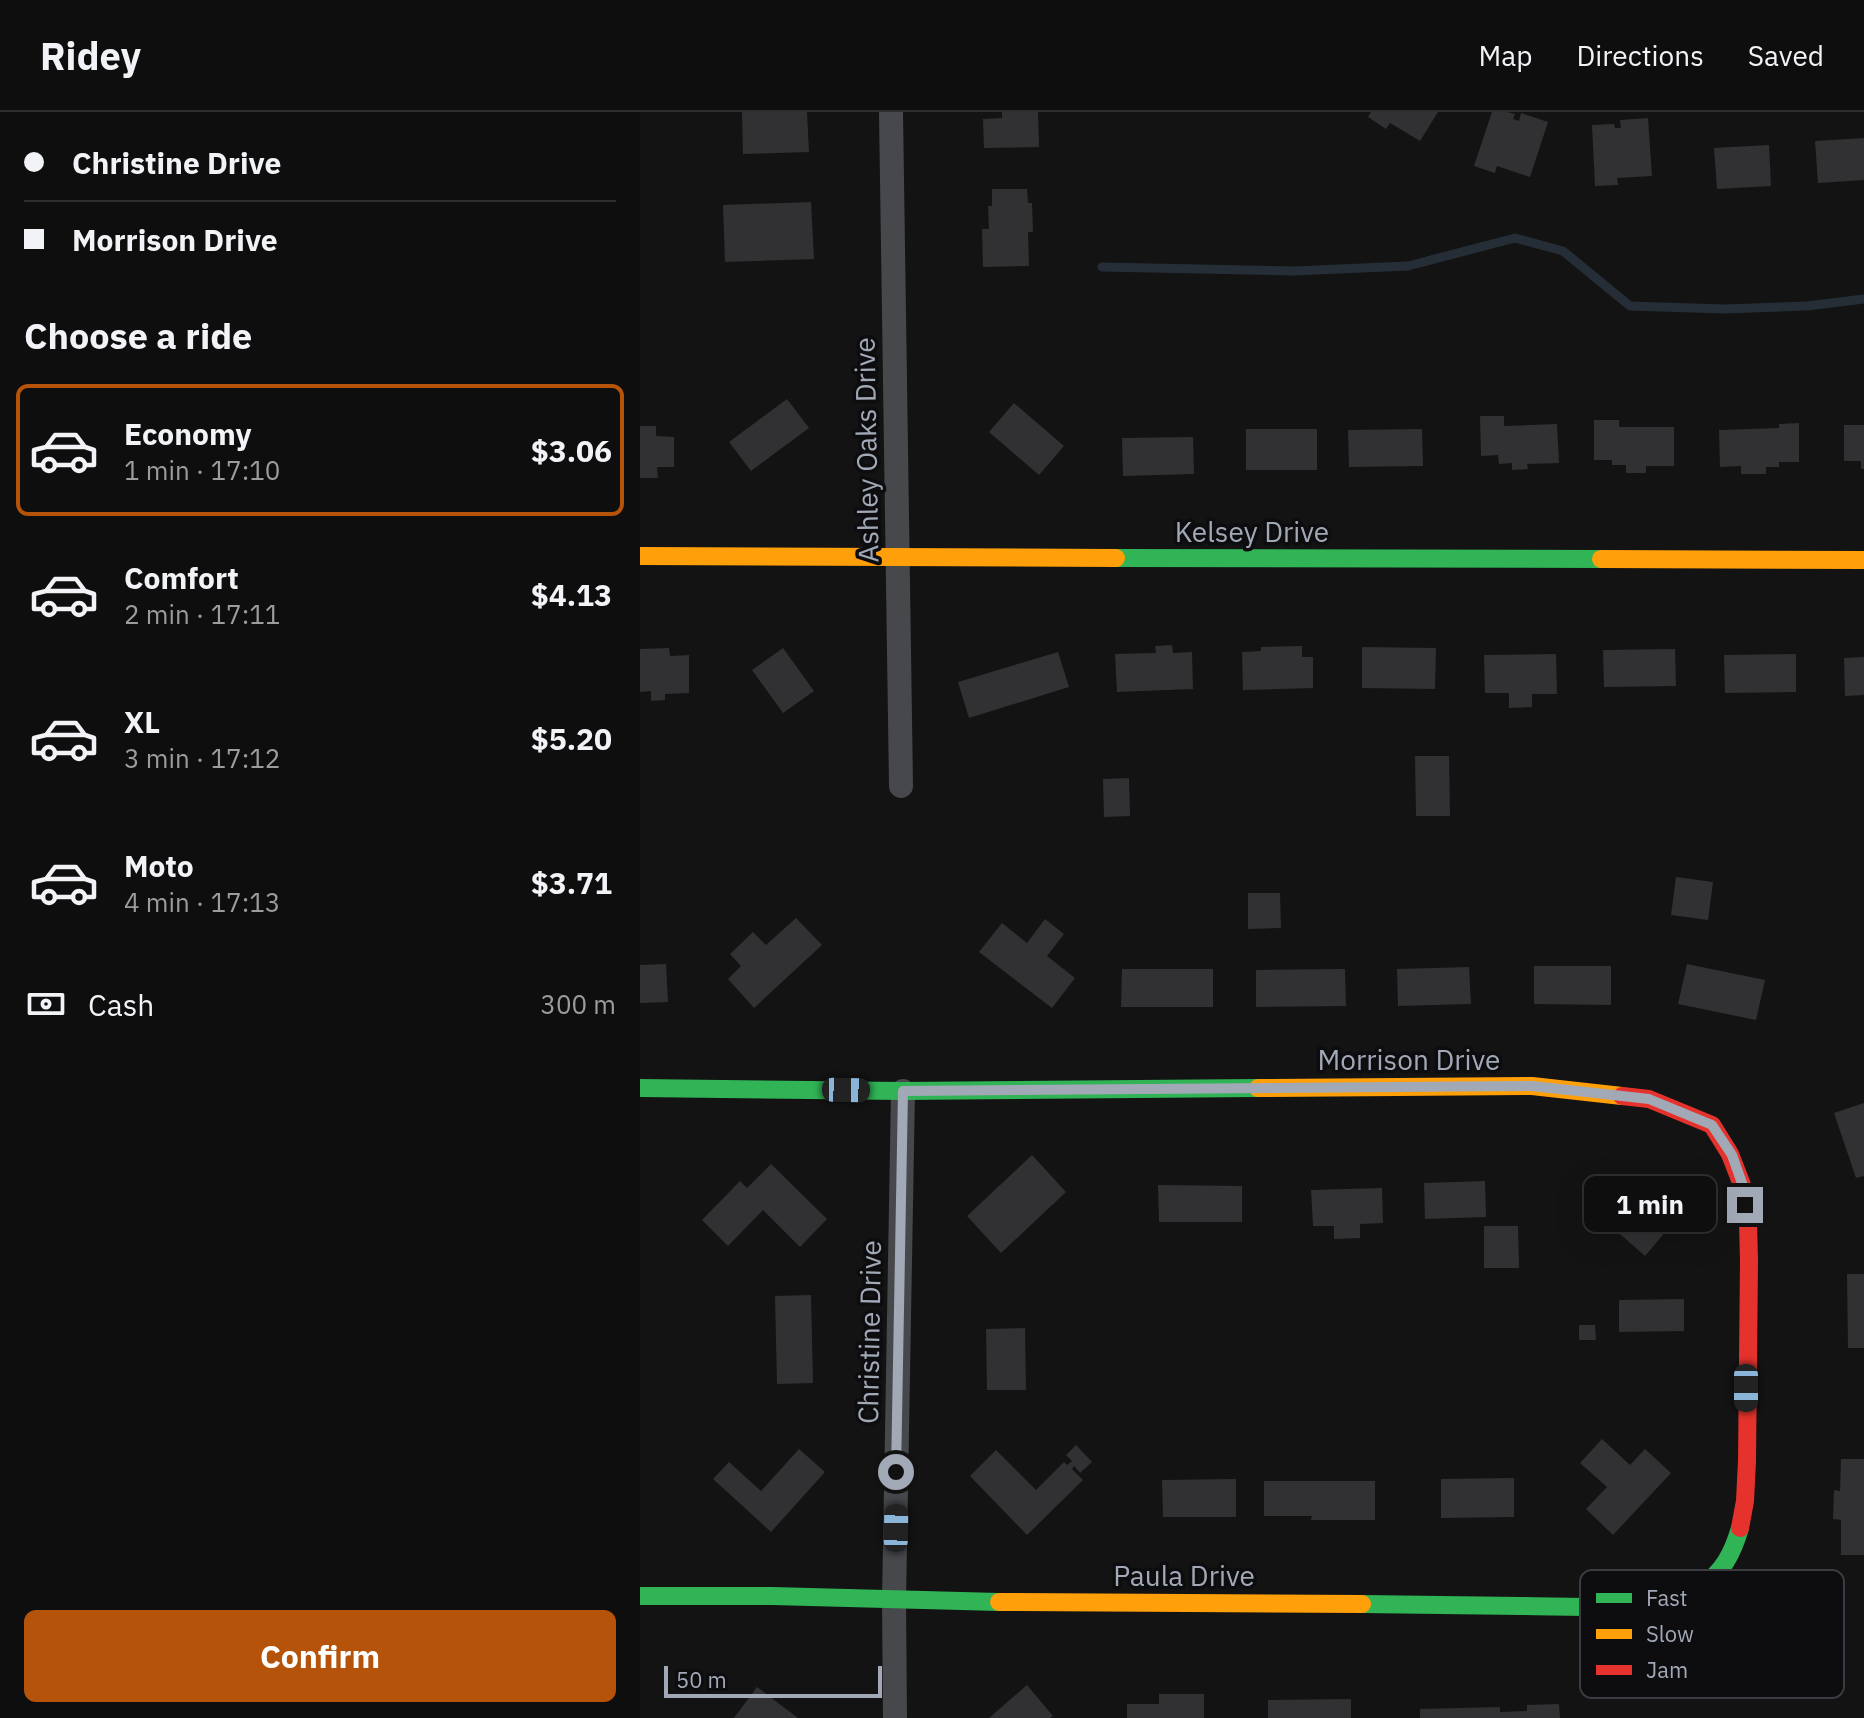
<!DOCTYPE html>
<html lang="en">
<head>
<meta charset="utf-8">
<style>
	body { margin:0; font-family:"IBM Plex Sans",sans-serif; background:#171717; color:#f1f3f6; height:100vh; display:flex; flex-direction:column; font-size:30px; white-space:nowrap }
	* { box-sizing:border-box; margin:0 }
	p { font-size:26px; color:#9b9c9e }
	.icon { flex:none; width:44px; height:44px; fill:none; stroke:currentColor; stroke-width:2; stroke-linecap:round; stroke-linejoin:round }
	.map { position:relative; flex:1; overflow:hidden }
	.details { display:flex; flex-direction:column; background:#0e0e0e; width:640px }
	.details>* { flex:none }
	.hud { display:grid; align-content:center; height:176px; padding:0 24px; background:#0e0e0e }
	.scale { position:absolute; left:24px; bottom:20px; width:218px; box-sizing:border-box; padding-left:8px; border:4px solid #a2a9b6; border-top:0; font-size:22px; line-height:28px; white-space:nowrap; color:#a2a9b6; -webkit-text-stroke:6px #0d0d0f; paint-order:stroke }
	.end { position:absolute; width:36px; height:36px; margin:-18px; border:10px solid #a2a9b6; background:#111; box-shadow:0 0 0 4px #111 }
	.from { border-radius:50% }
	.bubble { position:absolute; height:56px; border-radius:12px; background:#0e0e0e; box-shadow:0 8px 32px #0002,0 0 0 2px #2e2e2e; font-size:26px; font-weight:800; line-height:56px; text-align:center }
	.car { position:absolute; width:24px; height:48px; margin:-24px -12px; border-radius:10px; box-shadow:0 0 6px 2px #0007; background:linear-gradient(#222 24%,#8ab4d8 0 40%,#222 0 76%,#8ab4d8 0 86%,#222 0) }
	.hud b { display:flex; align-items:center; gap:28px; height:76px; font-size:30px }
	.hud b+b { border-top:2px solid #2e2e2e }
	.hud i { width:20px; height:20px; background:#f1f3f6 }
	ul { padding:0; list-style:none }
	li { display:flex; align-items:center; gap:24px; height:132px; margin:0 16px 12px; padding:0 8px; border:4px solid transparent; border-radius:12px }
	li div { flex:1 }
	li b { display:block; font-size:30px }
	li em { font-style:normal; font-weight:800 }
	li.current { border-color:#b45309 }
	li>.icon { width:72px; height:72px; stroke-width:1.5 }
	h2 { padding:0 24px; font-size:36px; line-height:96px }
	.pay { display:flex; align-items:center; gap:20px; height:88px; padding:0 24px; font-size:30px }
	.pay p { margin-inline-start:auto }
	.button { display:flex; gap:16px; margin-top:auto; padding:16px 24px }
	.button a { flex:1; height:92px; border-radius:12px; background:#b45309; color:#fff; font-size:32px; font-weight:800; line-height:92px; text-align:center }
	header { display:flex; align-items:center; gap:48px; box-sizing:border-box; height:112px; padding:0 40px; background:#0e0e0e; border-bottom:2px solid #2e2e2e }
	header strong { font-size:38px }
	nav { display:flex; gap:44px; margin-inline-start:auto; font-size:28px }
	main { display:flex; flex:1; min-height:0 }
	.map>svg:first-child { display:block }
	.lines { fill:none; stroke-linecap:round; stroke-linejoin:round }
	.stream { stroke:#252e36; stroke-width:9 }
	.building { fill:#313133 }
	.street { stroke:#47484c; stroke-width:24 }
	.fast { stroke:#30b455; stroke-width:18 }
	.slow { stroke:#ff9f0a; stroke-width:18 }
	.jam { stroke:#e5322d; stroke-width:18 }
	.route { stroke:#a2a9b6; stroke-width:10 }
	.labels { text-anchor:middle; dominant-baseline:central; stroke-width:7; stroke-linejoin:round; paint-order:stroke }
	.street-label { font-size:28px; fill:#a2a9b6; stroke:#0d0d0f }
	.key { fill:#0d0d0f; stroke:#3a3c41; stroke-width:2 }
	.key-label { font-size:22px; fill:#a2a9b6 }
</style>
</head>
<body>
<header>
<strong>Ridey</strong>
<nav><a>Map</a><a>Directions</a><a>Saved</a></nav>
</header>
<main>
<section class="details">
<div class="hud">
<b><i class="from"></i>Christine Drive</b>
<b><i></i>Morrison Drive</b>
</div>
<h2>Choose a ride</h2>
<ul>
<li class="current"><svg class="icon" aria-label="car" viewBox="0 0 24 24"><path d="M5 17H2v-5l4-1 3-4h7l3 4 3 1v5h-3M9 17h6M6 11h13"/><circle cx="7" cy="17" r="2"/><circle cx="17" cy="17" r="2"/></svg><div><b>Economy</b><p>1 min · 17:10</p></div><em>$3.06</em></li>
<li><svg class="icon" aria-label="car" viewBox="0 0 24 24"><path d="M5 17H2v-5l4-1 3-4h7l3 4 3 1v5h-3M9 17h6M6 11h13"/><circle cx="7" cy="17" r="2"/><circle cx="17" cy="17" r="2"/></svg><div><b>Comfort</b><p>2 min · 17:11</p></div><em>$4.13</em></li>
<li><svg class="icon" aria-label="car" viewBox="0 0 24 24"><path d="M5 17H2v-5l4-1 3-4h7l3 4 3 1v5h-3M9 17h6M6 11h13"/><circle cx="7" cy="17" r="2"/><circle cx="17" cy="17" r="2"/></svg><div><b>XL</b><p>3 min · 17:12</p></div><em>$5.20</em></li>
<li><svg class="icon" aria-label="car" viewBox="0 0 24 24"><path d="M5 17H2v-5l4-1 3-4h7l3 4 3 1v5h-3M9 17h6M6 11h13"/><circle cx="7" cy="17" r="2"/><circle cx="17" cy="17" r="2"/></svg><div><b>Moto</b><p>4 min · 17:13</p></div><em>$3.71</em></li>
</ul>
<div class="pay"><svg class="icon" aria-label="cash" viewBox="0 0 24 24"><path d="M3 7h18v10H3z"/><circle cx="12" cy="12" r="2"/></svg>Cash<p>300 m</p></div>
<div class="button"><a>Confirm</a></div>
</section>
<div class="map">
<svg width="1224" height="1606" viewBox="0 0 1224 1606">
	<rect width="100%" height="100%" fill="#131313"/>
	<g class="lines">
		<path class="stream" d="M462 155 654 159 768 154 875 126 923 139 990 194 1085 197 1167 194 1224 187"/>
	</g>
	<path class="building" d="M102 0H167L169 40 103 42Z
		M362 0H398L399 35 344 36 343 7 362 6Z
		M731 0H798L780 29 750 11 746 17 728 5Z
		M852 0H867L875 2 873 7 879 9 881 1 908 10 890 65 857 54 855 61 834 54Z
		M1008 6 1012 64 977 66 978 73 955 74 952 13 974 12 975 16H981L980 8Z
		M1224 26V68L1178 71 1175 29Z
		M1129 33 1131 74 1077 77 1074 36Z
		M352 77H387L388 91H392L393 120H388L389 154 343 155 342 117H349L348 94H352Z
		M171 90 174 147 85 150 83 93Z
		M147 287 169 316 111 359 89 330Z
		M374 291 424 334 399 363 349 320Z
		M840 304H864V314L917 312 919 351 887 352 888 357 872 358V351L859 352 858 343 841 344Z
		M954 308H979V315H1034V354H1006V361H986V353H972V348H954Z
		M1159 311V350H1139V355H1126V362H1101V354L1080 355 1079 318 1139 316V312Z
		M1204 313H1224V357H1221V349H1204Z
		M0 314H16V324L34 325V355H17L18 366H0Z
		M606 317H677V358H606Z
		M782 317 783 354 709 355 708 318Z
		M553 325 554 362 483 364 482 326Z
		M532 533 533 541 552 540 553 577 477 580 475 542 516 541 515 534Z
		M662 534V545H673V576L603 578 602 540 621 539V535Z
		M722 535 796 536 795 577 722 576Z
		M29 536 30 544 49 543V581L25 582V588L11 589V579L0 580V537Z
		M143 536 174 579 143 601 112 558Z
		M1035 537 1036 574 964 575 963 538Z
		M418 540 429 575 329 606 318 570Z
		M916 542 917 582H892V595L869 596V581H845L844 543Z
		M1156 542V580L1085 581 1084 543Z
		M1224 545V583L1205 584 1204 546Z
		M775 644H809L810 704H776Z
		M489 666 490 704 464 705 463 667Z
		M1036 765 1073 770 1068 808 1031 803Z
		M608 781H640L641 816 608 817Z
		M156 806 182 833 114 896 88 867 101 854 90 842 113 820 126 833Z
		M405 807 424 822 407 844 435 866 412 896 339 840 362 811 387 831Z
		M26 852 28 890 0 891V853Z
		M1047 852 1125 868 1116 908 1038 892Z
		M894 854H971V893L894 892Z
		M829 855 831 892 758 894 757 857Z
		M482 857H573V895H481Z
		M705 857 706 894 616 895V858Z
		M1224 991V1064L1216 1066 1194 1001Z
		M392 1043 426 1080 361 1141 327 1104Z
		M131 1052 187 1107 160 1135 123 1098 88 1134 62 1108 100 1069 107 1076Z
		M845 1069 846 1105 785 1107 784 1071Z
		M972 1069 1027 1118 1005 1144 949 1095Z
		M518 1073 602 1074V1110H519Z
		M742 1076 743 1111 720 1112V1126L694 1127V1114H673L671 1078Z
		M844 1114H878L879 1156H844Z
		M1207 1162H1224V1236H1208Z
		M171 1183 173 1271 137 1272 135 1184Z
		M1044 1187V1219L979 1220V1188Z
		M939 1213H955L956 1228H939Z
		M385 1216 386 1278H347L346 1217Z
		M962 1327 990 1353 1005 1337 1031 1361 973 1423 946 1397 967 1375 940 1351Z
		M436 1333 452 1350 440 1361 434 1354 432 1357 443 1368 387 1423 330 1364 356 1338 396 1378 424 1350 427 1353 432 1349 426 1343Z
		M159 1337 185 1360 131 1420 73 1367 89 1350 121 1379Z
		M1201 1347H1224V1443H1201V1408L1193 1407 1194 1378 1200 1379Z
		M874 1366V1405L801 1406V1367Z
		M596 1367V1405H523L522 1368Z
		M624 1369H735V1408H671L672 1404H624Z
		M387 1573 413 1604 410 1606H349Z
		M117 1575 158 1606H94Z
		M519 1582H564V1606H487V1592H519Z
		M711 1587V1606H628V1588Z
		M919 1592 920 1606H780V1597L860 1595V1600L887 1599V1593Z"/>
	<g class="lines">
		<path class="street" d="M251 0 261 674
			M255 1606 254 1489 263 979"/>
		<path class="fast" d="M476 446 961 447
			M0 976 263 979 618 976
			M0 1484H132L359 1490
			M722 1492C775 1493 828 1493 880 1494 935 1494 1012 1502 1060 1475 1083 1461 1093 1440 1100 1416"/>
		<path class="slow" d="M0 444 476 446
			M961 447 1224 448
			M618 976 892 974 982 984
			M359 1490 722 1492"/>
		<path class="jam" d="M982 984 1009 987 1072 1013 1090 1042 1102 1073 1108 1110 1109 1149 1107 1349 1105 1389 1100 1416"/>
	</g>
	<g class="lines">
		<path class="route" d="M256 1360 263 979 892 974 1009 987 1072 1013 1092 1043 1103 1074 1105 1093"/>
	</g>
	<g class="labels">
		<g class="street-label">
			<text transform="translate(226 338) rotate(-91)">Ashley Oaks Drive</text>
			<text x="612" y="419">Kelsey Drive</text>
			<text x="769" y="947">Morrison Drive</text>
			<text transform="translate(229 1220) rotate(-89)">Christine Drive</text>
			<text x="544" y="1463">Paula Drive</text>
		</g>
	</g>
	<rect x="940" y="1458" width="264" height="128" rx="12" class="key"/>
	<rect x="956" y="1481" width="36" height="10" fill="#30b455"/>
	<rect x="956" y="1517" width="36" height="10" fill="#ff9f0a"/>
	<rect x="956" y="1553" width="36" height="10" fill="#e5322d"/>
	<g class="key-label">
		<text x="1006" y="1494">Fast</text>
		<text x="1006" y="1530">Slow</text>
		<text x="1006" y="1566">Jam</text>
	</g>
</svg>
<div class="scale">50 m</div>
<i class="end from" style="left:256px;top:1360px"></i>
<i class="end" style="left:1105px;top:1093px"></i>
<div class="bubble" style="left:944px;top:1064px;width:132px">1 min</div>
<i class="car" style="left:206px;top:978px;rotate:91deg"></i>
<i class="car" style="left:1106px;top:1276px;rotate:180deg"></i>
<i class="car" style="left:256px;top:1416px;rotate:1deg"></i>
</div>
</main>
</body>
</html>
